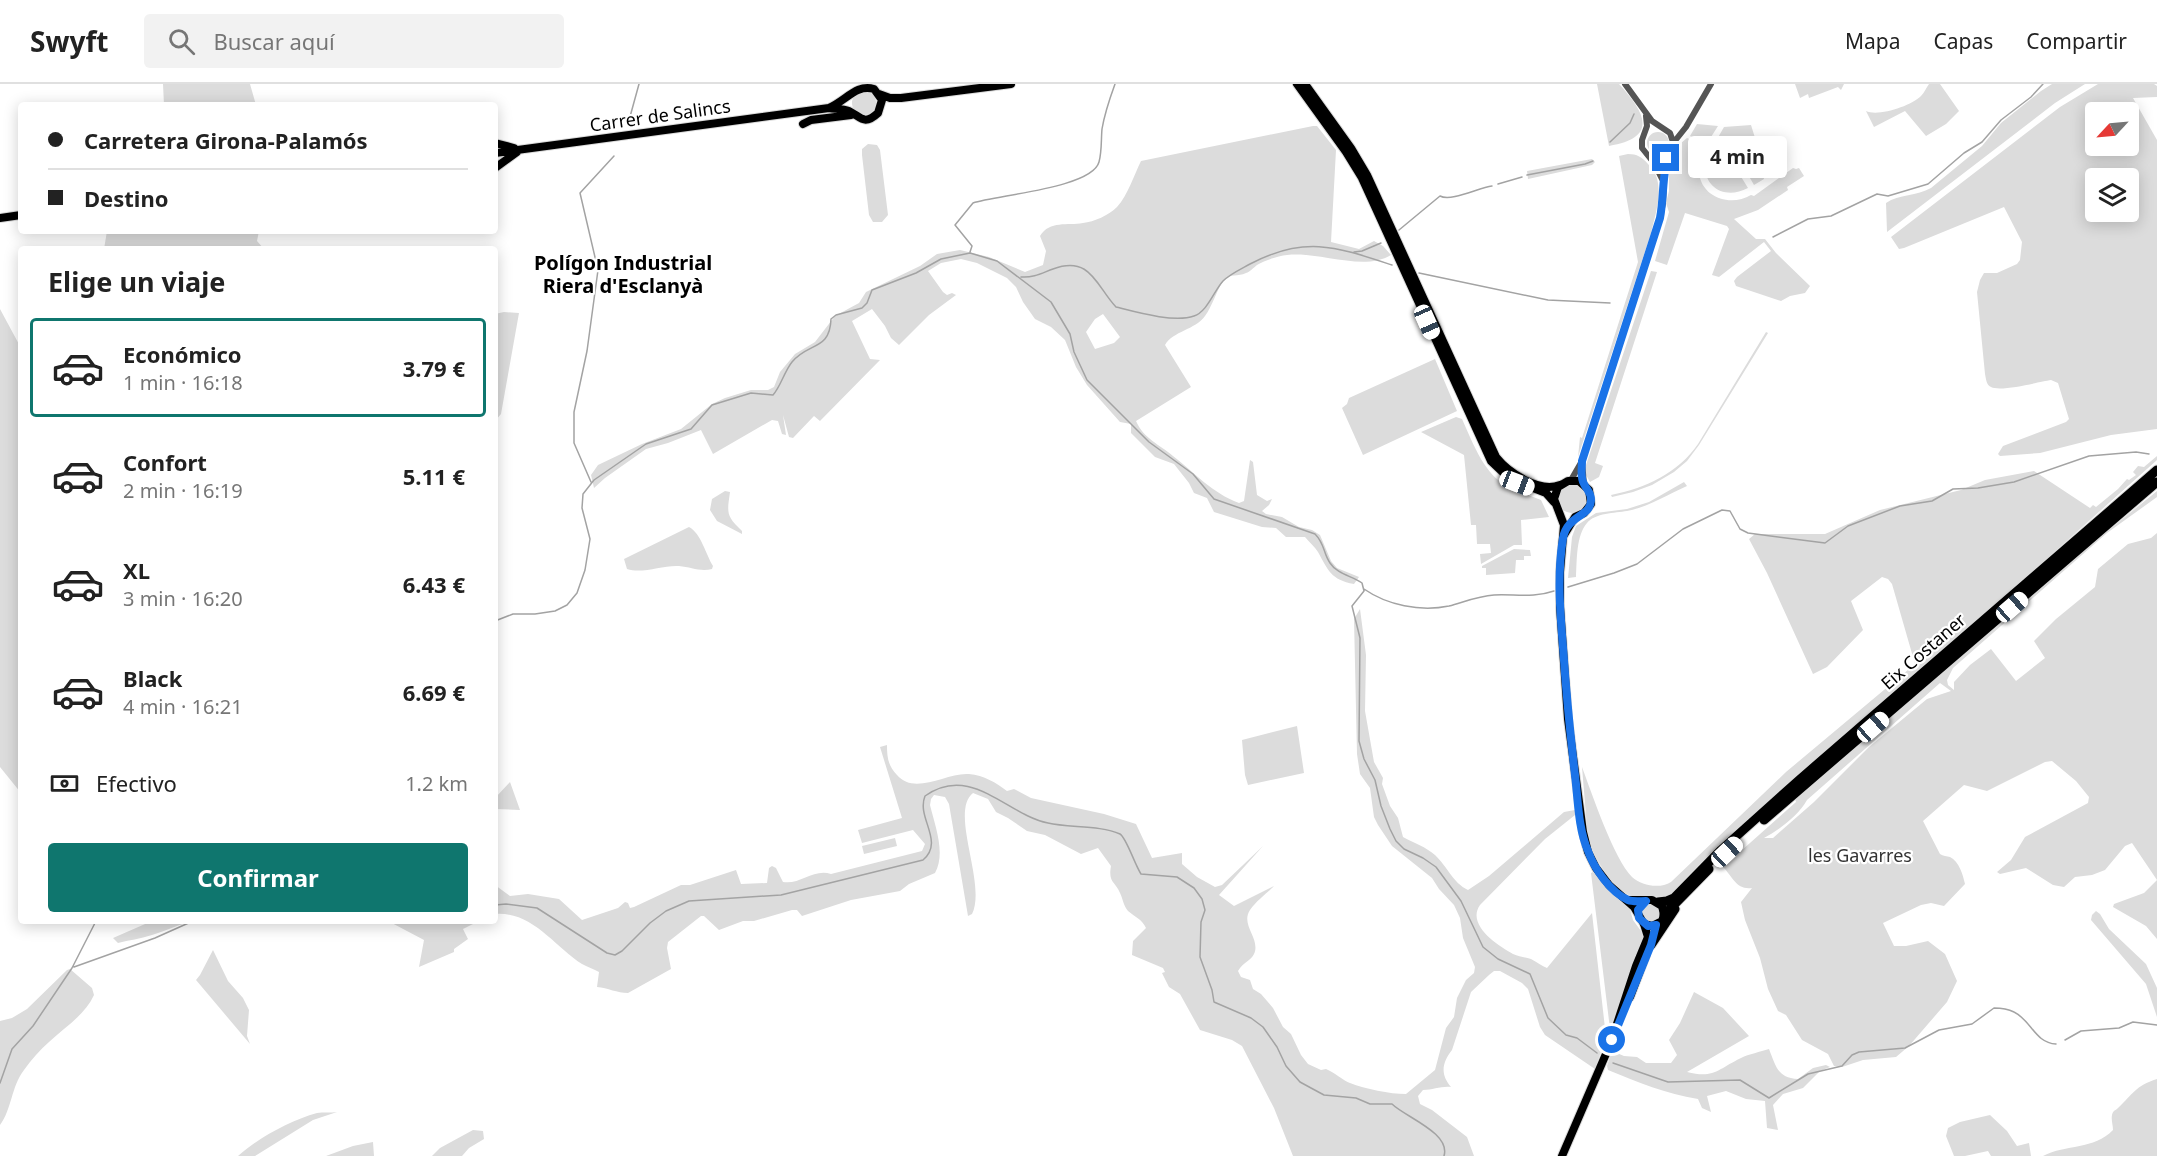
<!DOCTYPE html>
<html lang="es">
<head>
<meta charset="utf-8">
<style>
	body { margin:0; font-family:"Noto Sans",sans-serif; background:#f2f2f2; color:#222; height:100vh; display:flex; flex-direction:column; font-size:22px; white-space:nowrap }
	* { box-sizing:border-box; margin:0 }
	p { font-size:20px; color:#767676 }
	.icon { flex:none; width:33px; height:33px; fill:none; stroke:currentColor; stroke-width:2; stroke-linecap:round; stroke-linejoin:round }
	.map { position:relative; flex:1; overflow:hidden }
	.sheet { position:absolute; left:18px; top:162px; width:480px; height:678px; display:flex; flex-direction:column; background:#fff; border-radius:6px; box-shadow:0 3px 15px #0003 }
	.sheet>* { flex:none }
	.guide { position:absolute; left:18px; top:18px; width:480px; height:132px; border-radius:6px; box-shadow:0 3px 15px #0003; display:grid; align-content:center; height:132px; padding:0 30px; background:#fff }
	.needle { width:39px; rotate:244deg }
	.fabs { position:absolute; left:2085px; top:18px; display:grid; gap:12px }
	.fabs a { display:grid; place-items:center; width:54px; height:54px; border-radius:6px; background:#fff; box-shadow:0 3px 15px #0003; font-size:30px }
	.end { position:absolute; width:27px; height:27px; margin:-14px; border:8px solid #1a73e8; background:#fff; box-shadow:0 0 0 3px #fff }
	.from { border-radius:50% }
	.bubble { position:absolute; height:42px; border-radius:6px; background:#fff; box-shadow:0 3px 15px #0003; font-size:20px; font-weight:700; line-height:42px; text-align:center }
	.car { position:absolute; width:18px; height:36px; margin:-18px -9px; border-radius:8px; box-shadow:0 0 4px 2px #0007; background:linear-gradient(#fff 24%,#345 0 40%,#fff 0 76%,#345 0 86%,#fff 0) }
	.guide b { display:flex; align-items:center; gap:21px; height:57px; font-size:22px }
	.guide b+b { border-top:2px solid #e0e0e0 }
	.guide i { width:15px; height:15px; background:#222 }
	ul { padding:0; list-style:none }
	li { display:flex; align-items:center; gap:18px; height:99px; margin:0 12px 9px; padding:0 18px; border:3px solid transparent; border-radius:6px }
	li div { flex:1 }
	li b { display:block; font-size:22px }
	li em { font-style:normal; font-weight:700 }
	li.current { border-color:#0f766e }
	li>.icon { width:54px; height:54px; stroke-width:1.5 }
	h2 { padding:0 30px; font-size:27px; line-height:72px }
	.pay { display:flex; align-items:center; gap:15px; height:66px; padding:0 30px; font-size:22px }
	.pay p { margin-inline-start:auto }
	.cta { display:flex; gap:12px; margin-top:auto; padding:12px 30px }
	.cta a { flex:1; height:69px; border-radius:6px; background:#0f766e; color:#fff; font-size:24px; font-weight:700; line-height:69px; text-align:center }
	header { display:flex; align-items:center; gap:36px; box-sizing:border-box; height:84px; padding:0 30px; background:#fff; border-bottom:2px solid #e0e0e0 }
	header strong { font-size:28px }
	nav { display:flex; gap:33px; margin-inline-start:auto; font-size:21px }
	.search { width:420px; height:54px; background:#f2f2f2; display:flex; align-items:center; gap:15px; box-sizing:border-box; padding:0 21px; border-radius:6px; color:#767676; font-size:22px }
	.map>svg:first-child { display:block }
	.green { fill:#dcdcdc; fill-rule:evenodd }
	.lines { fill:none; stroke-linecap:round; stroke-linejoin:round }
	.stream { stroke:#a3a3a3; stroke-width:1.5 }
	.major-casing { stroke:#dbdbdb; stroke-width:10 }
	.highway-casing { stroke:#dbdbdb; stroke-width:11 }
	.minor { stroke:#555; stroke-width:6 }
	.major { stroke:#000; stroke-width:8 }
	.highway { stroke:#000; stroke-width:9 }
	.route { stroke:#1a73e8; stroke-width:8 }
	.labels { text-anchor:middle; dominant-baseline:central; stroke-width:4.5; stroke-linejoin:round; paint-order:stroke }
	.street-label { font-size:18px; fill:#000; stroke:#fff }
	.park-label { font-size:18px; fill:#333; stroke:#fff }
	.neighbourhood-label { font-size:20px; font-weight:bold; fill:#000; stroke:#fff }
</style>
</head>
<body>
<header>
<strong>Swyft</strong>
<div class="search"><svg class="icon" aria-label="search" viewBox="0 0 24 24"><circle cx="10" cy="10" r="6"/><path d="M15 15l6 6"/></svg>Buscar aquí</div>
<nav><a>Mapa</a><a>Capas</a><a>Compartir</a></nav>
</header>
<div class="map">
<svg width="2157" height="1072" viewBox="0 0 2157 1072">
	<rect width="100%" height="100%" fill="#fff"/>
	<path class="green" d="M163 0H250L256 21H164Z
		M1597 0H1619C1645 28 1659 54 1609 62Z
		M1795 0H1844L1841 6 1838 3 1809 14 1808 10 1800 14Z
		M1929 0H1940L1959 27 1946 40 1926 52 1905 27 1874 43 1866 27C1878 33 1911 22 1921 12 1924 9 1926 4 1929 0Z
		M2052 0H2085L2055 19 1887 148 1886 119C1899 110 1917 112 1931 104L1982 62 2001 39 2041 7Z
		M2098 0H2154L2157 2V13L2133 14 2157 56V345L2111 351 2040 369 2000 372 1998 370 2003 362 2066 338 2069 335 2058 299 2051 296C2038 298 2001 308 1991 303 1986 301 1986 294 1985 290L1977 208 1980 196 1984 189H1997L2017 180 2020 176 2022 158 2004 123 1904 164 1899 165 1891 153 2060 23ZM2096 28H2128V62H2096ZM2128 94V128H2096V94Z
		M852 19a12 12 0 1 1 24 0a12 12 0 1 1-24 0Z
		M1697 40 1718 42 1706 61 1690 52Z
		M1751 41 1756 57 1728 73 1712 64 1724 43Z
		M1313 42H1317L1336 66 1331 158 1359 165 1374 157 1383 162 1391 171C1363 188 1320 167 1287 171 1278 172 1265 176 1257 181 1253 184 1250 188 1246 189 1238 193 1230 189 1224 196 1218 203 1212 223 1205 232 1195 246 1173 247 1165 261L1191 303 1136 337C1144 355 1159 360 1173 372 1195 389 1212 409 1239 419L1244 417 1250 376 1253 378 1257 411 1267 417 1272 415 1269 421 1262 427 1266 430 1282 433 1299 443 1312 446 1320 451 1331 477 1337 484 1359 493 1354 500C1331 496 1328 486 1318 468 1315 463 1309 458 1305 453H1286L1276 444 1262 443 1214 428 1207 414 1194 409 1189 399 1174 380 1155 373 1131 349V340L1120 338 1087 301 1076 283 1065 256 1051 243 1035 235 1023 218 1016 203 1007 194 977 179 961 175 941 179 928 187 943 208 947 211 952 209 956 211 929 231 899 261 891 254 885 242 872 225 852 237 870 275 880 276 820 337 814 332 793 354 789 353 783 331 786 351 782 350 778 337 772 336 713 370 701 346 668 359 646 365 605 394 594 404 591 391 598 381 642 360 681 345 712 320 725 314 751 306H768L774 303 780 288 795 270 815 258 835 232 859 219 866 208 920 182 937 170 960 166 989 173 1025 188 1043 181 1046 167 1040 152C1050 136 1067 142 1083 139 1094 138 1109 131 1117 123 1128 111 1134 91 1141 77ZM1103 230 1120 253 1114 259 1095 265 1086 248 1095 235Z
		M1647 59a11 11 0 1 1 22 0a11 11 0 1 1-22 0Z
		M1687 54 1703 61C1702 69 1697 79 1699 89 1702 114 1731 123 1751 111L1754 112 1793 84 1796 85 1799 84 1804 92 1787 103 1788 106 1758 126 1734 135 1756 155H1765L1776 169 1810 202 1805 209 1790 212 1781 217 1736 202 1734 197 1737 193 1771 167 1764 158 1719 193 1712 191 1729 145 1727 142 1685 129 1667 181 1655 177 1669 128 1666 119 1669 107V81L1677 68 1681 59Z
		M868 60 877 61 880 66 888 131 882 138H873L869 131 862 71V65Z
		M1757 63 1764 95 1754 101 1739 75Z
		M1710 67 1724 76 1722 84 1725 91 1732 94 1740 91 1748 104C1720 119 1695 96 1710 67Z
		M1628 70C1637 70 1642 73 1648 80 1667 98 1656 127 1651 149L1578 373 1580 353 1582 354 1638 178 1619 72Z
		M1592 75 1595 78 1592 81 1528 95 1527 87Z
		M107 147H259L257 157 264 165H104Z
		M1651 187 1657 188 1595 379 1603 382 1599 393 1590 398 1586 391V381Z
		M0 225 21 264V709L0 683Z
		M504 228 519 229 501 330 495 337V230Z
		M1766 248 1768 249 1699 361 1687 377 1674 388 1652 401 1633 408 1612 413 1611 411C1646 404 1678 389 1698 360Z
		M1435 275 1457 327 1363 371 1342 324 1347 320 1349 314Z
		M1456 333 1462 335C1474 361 1484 391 1510 404 1520 409 1531 412 1541 416L1549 433 1521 436 1522 461H1514L1481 480 1480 470 1491 469 1490 460H1477L1476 441H1471L1464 371 1421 348Z
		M2157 372V376L2023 496 1708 772 1669 812C1666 813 1633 813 1631 812 1613 805 1595 775 1588 756L1582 683C1592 710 1614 775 1632 793 1642 802 1660 805 1671 798L1786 688 1915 580 1892 500 1888 495 1882 493 1851 517 1863 546 1827 583 1813 590 1767 489 1749 455 1755 450H1825L1880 426 1961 406 1985 396 2034 387 2090 424 2093 421 2096 423 2118 405 2127 395 2129 396 2136 391 2133 388 2138 382 2144 383Z
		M1684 398 1687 402C1667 411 1648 423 1627 427 1615 429 1595 429 1587 439 1576 452 1577 476 1576 493L1568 494 1572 453 1576 442 1596 429 1627 425 1649 418Z
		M1557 414a15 15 0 1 1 30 0a15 15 0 1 1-30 0Z
		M725 407 730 408C727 429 726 432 742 447V450L717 437 710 426 712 415Z
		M2157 407V413L2107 449 1953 584 1947 596 1948 601 1954 606V598L1970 581 1991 565 2016 597 2045 574 2034 557 2056 535 2095 503 2098 485 2128 460 2151 454 2157 449V855L2146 842 2113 823 2114 820 2144 809 2157 796 2132 759 2125 762 2105 786 2092 791 2075 793 2064 803 2053 801 2026 784 2000 790 1997 788 2011 776 2025 753 2088 719 2089 713 2076 697 2052 677 2045 678 1987 707 1964 701 1923 737 1940 770C1943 772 1947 772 1950 773 1959 777 1963 791 1965 800L1944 822 1931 819 1921 821 1883 839 1894 862H1906L1928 857 1945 870 1957 897 1947 918 1909 962 1896 973 1863 976 1842 983 1834 982 1828 970 1802 956 1786 931 1778 927 1768 905 1760 874 1745 836 1741 818 1752 804C1736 806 1733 793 1723 783L1796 718 1795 715 2088 463ZM1940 599 1951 607 1927 615 1869 663 1814 718 1773 754H1764C1779 746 1798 732 1807 716Z
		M689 443C701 449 706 471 713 482L712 485C700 488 691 483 679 482 662 481 643 490 627 485L624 475Z
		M1514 465 1530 466 1531 472H1524V476H1516L1515 489 1486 491V484H1482V482Z
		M1360 525 1366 571 1365 627 1374 678 1383 694 1382 700 1390 722 1398 734 1403 753C1414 759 1426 763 1435 771 1447 782 1453 799 1468 806L1489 792 1564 728 1575 726V731L1545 755 1480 821C1466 841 1498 862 1513 870 1519 873 1525 873 1531 875 1537 878 1542 882 1547 884L1592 829 1606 953 1595 985 1545 951 1540 943 1528 905 1522 899 1500 887H1494L1489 891 1471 908 1452 966C1442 979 1440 990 1451 1003 1441 1002 1433 1006 1423 1006L1418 1012 1420 1020 1432 1026 1467 1053 1474 1072H1293L1274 1024 1242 962 1232 956 1200 946 1180 910 1169 903 1162 889 1165 888 1163 884 1132 871 1133 857 1146 844C1142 835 1135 833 1128 827 1123 821 1123 815 1120 809 1115 797 1108 799 1111 782L1098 764 1081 770 1045 751 1027 747 1008 734 996 728 988 715 973 709C949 728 987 800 972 830L968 832 949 720 945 713 934 711 931 715 930 721C935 742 946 769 935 789L909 800 900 807 851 816 802 832 797 826H792L754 837H743L719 846 704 832H701L668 858 667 864 671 885 628 909C617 909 608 904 597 903L599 888C594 885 587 883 582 880 554 862 532 827 495 830V801L510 812 528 810 559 815 582 836 618 824 625 818 628 819 630 824 634 823 681 801H690L736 786 741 800 767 799 769 784 772 782 776 784 783 798C800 801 814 784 831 790L922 767 925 760 913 746 862 759 858 746 902 734 880 663 887 661C887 673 888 682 897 691 915 712 947 688 969 690 984 691 996 699 1007 707L1014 705 1031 714 1104 730 1136 740 1152 774 1182 769V780L1197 793 1215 803 1222 801 1263 762 1219 811 1234 822 1274 802C1266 810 1256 817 1250 826 1240 841 1261 855 1254 870 1251 877 1243 878 1238 887L1241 893 1250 896 1253 905 1261 910 1273 924 1283 943 1291 950 1301 971 1308 980 1321 986 1326 985C1334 988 1344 997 1350 999 1365 1005 1390 1010 1406 1010L1435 986 1446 944 1454 933 1457 914 1466 896 1474 889 1475 883 1463 854 1460 834 1454 821 1439 805 1432 794 1392 762 1378 741 1374 733 1370 704 1360 690 1357 670 1354 535Z
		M1297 642 1304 689 1248 701 1245 691 1242 656Z
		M510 698 520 726 495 725V714Z
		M895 754 897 762 864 770 862 762Z
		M1593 788 1612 810 1630 825 1633 836 1641 847 1643 853 1610 945 1591 789Z
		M1642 829a9 9 0 1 1 18 0a9 9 0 1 1-18 0Z
		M2096 827 2100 830 2109 845 2146 880 2157 904V933L2146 900 2091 836 2092 831Z
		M152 837H198C179 839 169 846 152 851 140 855 129 856 118 859L113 854Z
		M388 837H479L463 845 468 855 454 865V868L419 883 424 856Z
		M213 866 228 897 243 914 249 926 247 952 250 960 196 896 200 891Z
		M70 885 92 904 94 911C85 931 65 943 49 958 40 966 31 976 24 986 11 1003 12 1025 0 1041V937L12 934 27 925 67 886Z
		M1694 908 1723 924 1749 952 1687 988C1714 995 1718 985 1741 974 1749 970 1760 968 1769 965 1776 983 1778 994 1798 995L1813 984 1826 981 1830 983 1820 987 1803 1004 1783 1010 1773 1021 1778 1046 1767 1044 1765 1017 1746 1015 1726 1007 1707 1012 1711 1028 1702 1024 1698 1015C1666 1010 1638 998 1608 986L1607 982 1612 967 1624 972 1637 973 1646 979H1671L1677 971 1669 956 1680 939Z
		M2157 995V1072H2043C2066 1060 2094 1066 2113 1046 2113 1041 2111 1036 2112 1031 2113 1026 2115 1027 2118 1024 2133 1010 2135 1002 2157 995Z
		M337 1028 313 1036 255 1072H238C258 1054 291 1036 317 1029 323 1028 331 1029 337 1028Z
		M1990 1031 2007 1047 2017 1062 2029 1059 2031 1072H1991L1988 1067 1965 1072H1954L1946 1052 1948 1044 1960 1038Z
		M473 1046 483 1047 484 1055 469 1064 462 1072H432L440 1064Z
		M373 1058 374 1072H326L353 1062Z"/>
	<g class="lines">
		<path class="stream" d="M628 40 639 0
			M1610 58 1630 39 1634 30
			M1527 91 1585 80 1593 77
			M1498 100 1522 93
			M1399 146 1440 112C1451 118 1478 104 1492 102
			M1773 153 1808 135 1831 132 1877 110 1888 112 1928 100 1964 69 1982 58 2001 36 2031 13 2043 0
			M970 168 972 162 955 141 973 119C997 111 1092 104 1099 78 1102 67 1101 55 1102 45 1104 33 1111 11 1115 0
			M1354 168 1362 167 1381 159
			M1419 189 1548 216 1610 219
			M1021 193C1034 194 1042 189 1053 185 1091 171 1096 202 1116 223 1136 228 1174 239 1194 232 1207 228 1214 207 1223 197 1230 190 1241 185 1250 180 1305 151 1337 163 1392 181
			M591 398 574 359V328L587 267 598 186 580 109 614 72
			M1568 503 1614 489 1637 480 1683 445 1722 426 1730 427 1740 445 1748 449 1825 459 1848 442 1900 422 1932 417 1953 405 1978 404 2014 398 2089 372 2136 368 2149 370
			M1364 505C1387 521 1420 528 1449 522 1464 518 1478 512 1494 511 1515 510 1534 514 1554 507
			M495 537 513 530H535L555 527 567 521 577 509 585 486 590 455 582 424 583 410 594 396 646 360 691 345 712 321 751 309 773 311C781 302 784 288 792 278 808 258 830 267 831 235L836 231 862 224 867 219 872 206 916 189 941 175 970 169 997 177 1051 218 1070 250 1074 268 1087 296 1149 358 1193 390 1214 415 1315 450C1325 460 1323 469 1330 479 1337 490 1352 492 1362 499L1364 507 1352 522 1360 554 1359 657 1364 675 1375 696 1381 722 1390 745 1396 757 1404 765 1423 774 1436 783 1461 817 1483 863 1498 875 1530 890 1548 934 1566 951 1577 954 1597 969
			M495 821 506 820 537 824 607 869 615 871 622 867 650 839 666 827 689 817 781 811 923 776C945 757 916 734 925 712 971 679 1007 731 1048 739 1069 744 1100 741 1120 750 1126 753 1135 781 1141 790L1177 793 1194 804 1202 815 1205 826 1201 838 1200 873 1212 906 1214 918 1251 934 1263 943 1277 963 1286 982 1300 998 1311 1004 1324 1011 1356 1014 1370 1020H1392C1405 1033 1451 1049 1444 1072
			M441 837H451
			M74 883 155 854 193 837
			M2065 956 2081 947 2119 944 2133 938 2157 941
			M1613 979 1668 998 1740 996 1769 1014 1808 990 1842 982 1852 971 1859 968 1905 964 1939 946 1972 940 1994 924C2001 924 2008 925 2014 928 2031 936 2035 959 2056 960
			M0 999 12 965 33 942 72 884 96 837"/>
		<defs>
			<path id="major" d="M1297 0 1346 68 1362 94 1491 377 1510 395 1546 409 1554 418
				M1305 0 1351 64 1367 91 1496 373C1509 389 1539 409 1560 401
				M879 10 890 14H901L1011 0
				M803 40 811 36 851 31
				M495 59 514 64
				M495 69 829 24C835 25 843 25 849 27 861 33 864 42 878 29L882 16 874 5C856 0 847 16 829 24
				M495 84 517 68
				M0 134 21 131
				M1564 451 1575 433 1584 429 1591 420 1589 406 1579 397H1568L1558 403 1554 415 1564 441 1560 488V523L1568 635 1583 748 1588 768 1596 784 1609 801 1634 823 1644 840 1648 853 1636 882 1613 952
				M1628 816H1652L1662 822 1664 831 1662 837 1652 842 1644 840
				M1630 913 1646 871
				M1562 1072 1615 949"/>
			<path id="highway" d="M1764 736 2157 398
				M1658 818 1667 817 1674 814 1721 766 1799 696 2157 386
				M1664 831 1709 785
				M1651 861 1675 825"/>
		</defs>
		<use href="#major" class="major-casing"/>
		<use href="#highway" class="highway-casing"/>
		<path class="minor" d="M1646 32 1647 42 1642 56V64L1654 79 1662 95
			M1674 58 1686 43 1711 0
			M1582 378 1584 400
			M1571 396 1582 377 1660 134 1663 119 1665 82 1674 61 1670 49 1652 37 1625 0"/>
		<use href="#major" class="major"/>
		<use href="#highway" class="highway"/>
	</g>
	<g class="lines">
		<path class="route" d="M1612 956 1651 861 1656 841 1648 842 1639 834 1638 826 1646 817C1640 817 1633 818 1628 816 1610 808 1594 784 1588 767 1578 744 1578 715 1575 691 1570 648 1566 606 1563 563 1560 527 1557 490 1563 454 1567 431 1591 433 1591 416 1591 408 1587 406 1584 400 1580 394 1582 384 1582 377L1660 134C1664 113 1662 92 1668 72L1666 74"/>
	</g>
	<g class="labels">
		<g class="street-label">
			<text transform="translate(660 31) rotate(-8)">Carrer de Salincs</text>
			<text transform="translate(1923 567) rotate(-41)">Eix Costaner</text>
		</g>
		<g class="park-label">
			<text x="1860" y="771">les Gavarres</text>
		</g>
		<g class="neighbourhood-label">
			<text x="623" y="178">Polígon Industrial<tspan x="623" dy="23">Riera d'Esclanyà</tspan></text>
		</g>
	</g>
</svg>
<div class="fabs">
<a><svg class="needle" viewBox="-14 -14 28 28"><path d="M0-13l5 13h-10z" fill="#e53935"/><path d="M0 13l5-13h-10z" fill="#767676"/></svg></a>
<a><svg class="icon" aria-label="layers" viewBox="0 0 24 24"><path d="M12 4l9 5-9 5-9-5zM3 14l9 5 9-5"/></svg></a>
</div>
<i class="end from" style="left:1612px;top:956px"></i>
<i class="end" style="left:1666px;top:74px"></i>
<div class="bubble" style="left:1688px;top:52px;width:99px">4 min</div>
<i class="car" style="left:1427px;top:238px;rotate:156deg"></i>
<i class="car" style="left:1517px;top:399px;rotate:111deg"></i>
<i class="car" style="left:2012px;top:523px;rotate:49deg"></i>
<i class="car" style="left:1873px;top:643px;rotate:49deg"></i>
<i class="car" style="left:1727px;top:768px;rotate:47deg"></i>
<div class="guide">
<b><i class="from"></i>Carretera Girona-Palamós</b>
<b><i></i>Destino</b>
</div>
<section class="sheet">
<h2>Elige un viaje</h2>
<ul>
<li class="current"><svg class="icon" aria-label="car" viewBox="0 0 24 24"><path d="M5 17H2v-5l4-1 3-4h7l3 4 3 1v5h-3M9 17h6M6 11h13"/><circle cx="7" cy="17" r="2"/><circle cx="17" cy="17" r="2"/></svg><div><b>Económico</b><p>1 min · 16:18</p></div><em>3.79 €</em></li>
<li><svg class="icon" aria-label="car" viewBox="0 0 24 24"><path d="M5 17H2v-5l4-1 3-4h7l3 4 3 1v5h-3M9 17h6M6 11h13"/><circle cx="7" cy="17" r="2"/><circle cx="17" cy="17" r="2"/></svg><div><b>Confort</b><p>2 min · 16:19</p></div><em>5.11 €</em></li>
<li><svg class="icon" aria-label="car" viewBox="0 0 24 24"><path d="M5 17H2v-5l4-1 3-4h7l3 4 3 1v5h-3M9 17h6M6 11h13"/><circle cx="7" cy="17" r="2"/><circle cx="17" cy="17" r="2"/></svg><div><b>XL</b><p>3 min · 16:20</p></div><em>6.43 €</em></li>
<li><svg class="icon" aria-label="car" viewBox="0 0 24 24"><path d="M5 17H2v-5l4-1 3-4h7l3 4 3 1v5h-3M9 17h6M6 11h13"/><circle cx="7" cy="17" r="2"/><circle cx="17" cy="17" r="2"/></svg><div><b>Black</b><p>4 min · 16:21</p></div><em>6.69 €</em></li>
</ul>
<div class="pay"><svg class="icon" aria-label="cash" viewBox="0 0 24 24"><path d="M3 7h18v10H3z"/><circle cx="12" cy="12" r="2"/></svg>Efectivo<p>1.2 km</p></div>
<div class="cta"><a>Confirmar</a></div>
</section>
</div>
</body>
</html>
